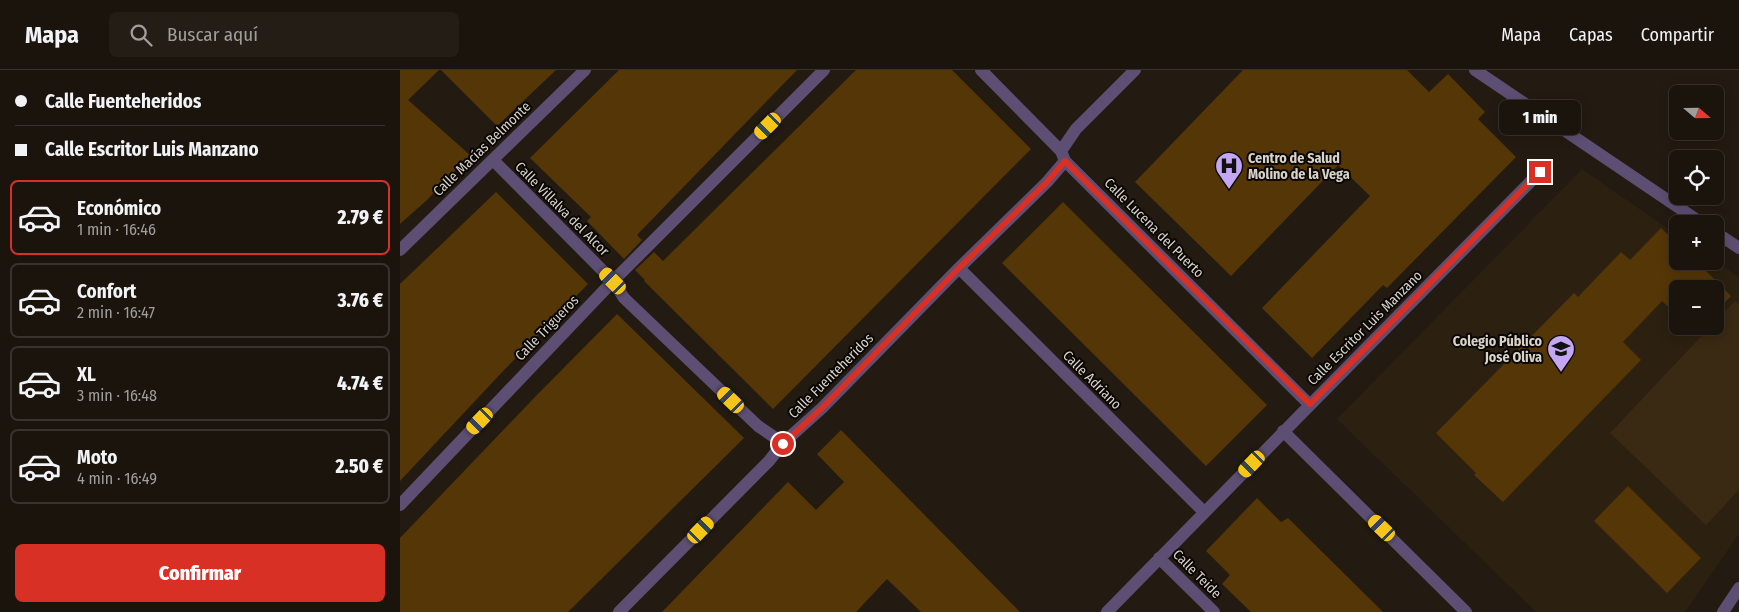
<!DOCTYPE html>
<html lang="es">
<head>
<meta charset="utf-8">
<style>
	body { margin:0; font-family:"Fira Sans Condensed",sans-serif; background:#231d16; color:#f1f3f6; height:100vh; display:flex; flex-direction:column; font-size:19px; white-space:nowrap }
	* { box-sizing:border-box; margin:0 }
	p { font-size:16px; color:#9f9e9d }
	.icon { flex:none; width:28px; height:28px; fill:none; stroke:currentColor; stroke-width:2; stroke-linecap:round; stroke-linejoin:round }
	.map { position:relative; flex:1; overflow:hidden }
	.sheet { display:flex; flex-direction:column; background:#1a140d; width:400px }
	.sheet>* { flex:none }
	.hud { display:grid; align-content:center; height:110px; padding:0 15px; background:#1a140d }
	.needle { width:32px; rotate:110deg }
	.fabs { position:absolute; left:1269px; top:15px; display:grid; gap:10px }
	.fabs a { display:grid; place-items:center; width:55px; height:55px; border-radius:8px; background:#1a140d; box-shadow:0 2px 12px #0003,0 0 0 1px #38332e; font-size:25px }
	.end { position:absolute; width:22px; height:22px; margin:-11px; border:6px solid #d93025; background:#fff; box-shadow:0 0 0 2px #fff }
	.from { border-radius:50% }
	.bubble { position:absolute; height:35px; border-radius:8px; background:#1a140d; box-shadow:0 2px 12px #0003,0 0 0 1px #38332e; font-size:16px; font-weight:800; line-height:35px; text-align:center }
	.car { position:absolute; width:15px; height:30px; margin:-15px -8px; border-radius:6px; box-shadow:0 0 4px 1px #0007; background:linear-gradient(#f5c518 24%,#345 0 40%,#f5c518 0 76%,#345 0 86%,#f5c518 0) }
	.hud b { display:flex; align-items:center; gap:18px; height:48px; font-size:19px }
	.hud b+b { border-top:1px solid #38332e }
	.hud i { width:12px; height:12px; background:#f1f3f6 }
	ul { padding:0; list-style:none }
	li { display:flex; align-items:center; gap:15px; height:75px; margin:0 10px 8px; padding:0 5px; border:2px solid #38332e; border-radius:8px }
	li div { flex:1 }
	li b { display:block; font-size:19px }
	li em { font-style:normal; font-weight:800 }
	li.on { border-color:#d93025 }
	li>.icon { width:45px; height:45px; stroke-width:1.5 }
	.cta { display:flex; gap:10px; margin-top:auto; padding:10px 15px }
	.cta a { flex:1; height:58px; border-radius:8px; background:#d93025; color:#fff; font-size:20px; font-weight:800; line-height:58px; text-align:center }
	header { display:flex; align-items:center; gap:30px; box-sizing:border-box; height:70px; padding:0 25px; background:#1a140d; border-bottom:1px solid #38332e }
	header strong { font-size:24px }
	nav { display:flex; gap:28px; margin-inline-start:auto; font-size:18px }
	.search { width:350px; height:45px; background:#231d16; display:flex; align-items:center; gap:12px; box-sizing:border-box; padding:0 18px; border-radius:8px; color:#9f9e9d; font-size:19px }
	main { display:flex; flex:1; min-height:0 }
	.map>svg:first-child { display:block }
	.built { fill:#2c2010; fill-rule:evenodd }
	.green { fill:#3a2913 }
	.building { fill:#553607 }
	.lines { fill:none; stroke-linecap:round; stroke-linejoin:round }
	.minor { stroke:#5d4f73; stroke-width:12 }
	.route { stroke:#d93025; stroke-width:6 }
	.labels { text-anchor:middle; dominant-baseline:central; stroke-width:4; stroke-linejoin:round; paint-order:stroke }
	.street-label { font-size:14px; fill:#d8d2cb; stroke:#0a0704 }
	.poi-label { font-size:14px; font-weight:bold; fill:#d8d2cb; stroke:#0a0704; text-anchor:start }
</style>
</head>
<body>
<header>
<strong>Mapa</strong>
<div class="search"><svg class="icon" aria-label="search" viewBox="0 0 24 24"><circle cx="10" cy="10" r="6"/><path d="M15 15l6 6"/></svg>Buscar aquí</div>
<nav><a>Mapa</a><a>Capas</a><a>Compartir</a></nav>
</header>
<main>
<section class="sheet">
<div class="hud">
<b><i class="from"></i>Calle Fuenteheridos</b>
<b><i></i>Calle Escritor Luis Manzano</b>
</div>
<ul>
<li class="on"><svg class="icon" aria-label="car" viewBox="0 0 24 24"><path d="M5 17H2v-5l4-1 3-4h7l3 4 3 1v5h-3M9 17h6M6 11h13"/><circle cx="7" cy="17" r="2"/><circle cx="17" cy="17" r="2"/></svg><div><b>Económico</b><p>1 min · 16:46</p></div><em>2.79 €</em></li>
<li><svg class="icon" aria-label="car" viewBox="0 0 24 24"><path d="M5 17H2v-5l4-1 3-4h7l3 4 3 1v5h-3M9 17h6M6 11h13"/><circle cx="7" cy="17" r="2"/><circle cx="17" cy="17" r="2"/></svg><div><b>Confort</b><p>2 min · 16:47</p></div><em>3.76 €</em></li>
<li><svg class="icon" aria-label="car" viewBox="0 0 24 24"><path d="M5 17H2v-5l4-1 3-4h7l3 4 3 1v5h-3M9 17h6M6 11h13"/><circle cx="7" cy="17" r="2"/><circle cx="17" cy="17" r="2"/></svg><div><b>XL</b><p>3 min · 16:48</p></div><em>4.74 €</em></li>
<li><svg class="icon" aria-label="car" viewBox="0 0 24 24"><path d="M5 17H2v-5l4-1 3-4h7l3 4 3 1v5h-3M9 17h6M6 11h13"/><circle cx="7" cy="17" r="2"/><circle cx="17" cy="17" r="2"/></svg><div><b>Moto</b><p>4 min · 16:49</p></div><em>2.50 €</em></li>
</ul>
<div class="cta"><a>Confirmar</a></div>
</section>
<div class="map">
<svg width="1339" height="542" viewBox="0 0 1339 542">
	<rect width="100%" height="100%" fill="#231b11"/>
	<path class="built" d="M1182 99 1277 165 1278 191H1315L1339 207V464L1285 542H1136L937 349ZM1278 219H1315V256H1278Z"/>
	<path class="green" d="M1335 231 1339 234V420L1306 455 1210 363 1311 256H1315V252Z"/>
	<path class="building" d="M0 0H39L8 30 70 85 27 130 0 154Z
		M41 0H156L97 56Z
		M219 0H397L237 165 242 170 224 189 187 151 191 147 130 88Z
		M456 0H552L631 79 373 339 244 211 245 210 235 200 254 182 263 191Z
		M843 0H1007L1029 22 1048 4 1085 42 1078 49 1116 87 987 218 983 215 912 288 862 238 970 126 938 95 831 206 735 112Z
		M96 122 188 214 105 299 0 411V214Z
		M663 132 867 335 806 396 602 193Z
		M1261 158 1278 174V191H1296L1331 226 1315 243V219H1278V246L1262 231 1223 272 1241 290 1103 432 1074 405 1076 403 1036 363 1174 223 1178 227 1221 182 1230 190Z
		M217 244 344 368 168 542H0V468L134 328Z
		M1288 256H1302L1296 263Z
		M441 360 620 542H521L487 509 456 542H262L388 412 416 440 444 412 417 384Z
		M1228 416 1301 488 1267 523 1194 451Z
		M857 428 881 452 888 448 983 542H851L822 514 830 505 806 481Z"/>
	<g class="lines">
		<path class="minor" d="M581 0 661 81 665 91 910 335
			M1075 0 1303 154
			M661 81 676 59 735 0
			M93 90 213 211 224 228 358 356 383 373
			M1315 162 1339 178
			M0 180 185 0
			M559 198 804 442
			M883 361 1066 542
			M0 435 213 211 424 0
			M759 488 814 542
			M219 542 369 391 383 373 422 338 559 198 647 112 665 91
			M707 542 910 335 1140 102
			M1323 542 1339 518"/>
	</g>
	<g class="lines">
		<path class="route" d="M383 374 422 338 559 198 647 112 665 91 910 334 1140 102"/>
	</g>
	<defs>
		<symbol id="hospital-pin" viewBox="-11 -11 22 30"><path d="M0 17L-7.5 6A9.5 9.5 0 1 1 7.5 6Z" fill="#c3a7f2" stroke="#0a0704"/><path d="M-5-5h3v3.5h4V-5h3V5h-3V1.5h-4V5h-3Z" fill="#111"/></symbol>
		<symbol id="school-pin" viewBox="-11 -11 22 30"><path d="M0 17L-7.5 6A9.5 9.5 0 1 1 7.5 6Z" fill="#c3a7f2" stroke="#0a0704"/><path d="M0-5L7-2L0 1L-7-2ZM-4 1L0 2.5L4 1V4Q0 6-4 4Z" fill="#111"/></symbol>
	</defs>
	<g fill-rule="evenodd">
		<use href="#hospital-pin" x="813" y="80" width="32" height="43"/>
		<use href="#school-pin" x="1145" y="263" width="32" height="43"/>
	</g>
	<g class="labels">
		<g class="street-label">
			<text transform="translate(82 79) rotate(-44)">Calle Macías Belmonte</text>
			<text transform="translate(162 139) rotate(45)">Calle Villalva del Alcor</text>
			<text transform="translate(754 158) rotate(45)">Calle Lucena del Puerto</text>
			<text transform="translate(147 258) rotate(-46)">Calle Trigueros</text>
			<text transform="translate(965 258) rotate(-45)">Calle Escritor Luis Manzano</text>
			<text transform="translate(431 306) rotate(-45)">Calle Fuenteheridos</text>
			<text transform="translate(692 310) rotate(45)">Calle Adriano</text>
			<text transform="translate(797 504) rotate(45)">Calle Teide</text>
		</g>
		<g class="poi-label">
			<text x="848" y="88">Centro de Salud<tspan x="848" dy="16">Molino de la Vega</tspan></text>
			<text x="1142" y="271" text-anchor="end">Colegio Público<tspan x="1142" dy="16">José Oliva</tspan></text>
		</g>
	</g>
</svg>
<div class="fabs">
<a><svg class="needle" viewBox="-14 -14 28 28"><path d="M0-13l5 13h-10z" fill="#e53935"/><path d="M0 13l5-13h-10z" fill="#9f9e9d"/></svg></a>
<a><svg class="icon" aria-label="locate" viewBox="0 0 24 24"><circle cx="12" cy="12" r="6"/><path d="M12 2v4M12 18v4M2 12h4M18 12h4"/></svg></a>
<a>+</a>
<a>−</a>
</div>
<i class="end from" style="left:383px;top:374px"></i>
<i class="end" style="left:1140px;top:102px"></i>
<div class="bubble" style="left:1099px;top:30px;width:82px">1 min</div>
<i class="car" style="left:368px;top:56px;rotate:225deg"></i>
<i class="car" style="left:213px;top:211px;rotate:315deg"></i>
<i class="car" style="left:331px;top:330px;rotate:314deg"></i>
<i class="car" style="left:80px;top:351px;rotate:224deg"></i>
<i class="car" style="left:852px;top:394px;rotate:224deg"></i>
<i class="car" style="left:982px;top:458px;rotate:314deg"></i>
<i class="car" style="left:301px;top:460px;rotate:44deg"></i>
</div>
</main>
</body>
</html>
